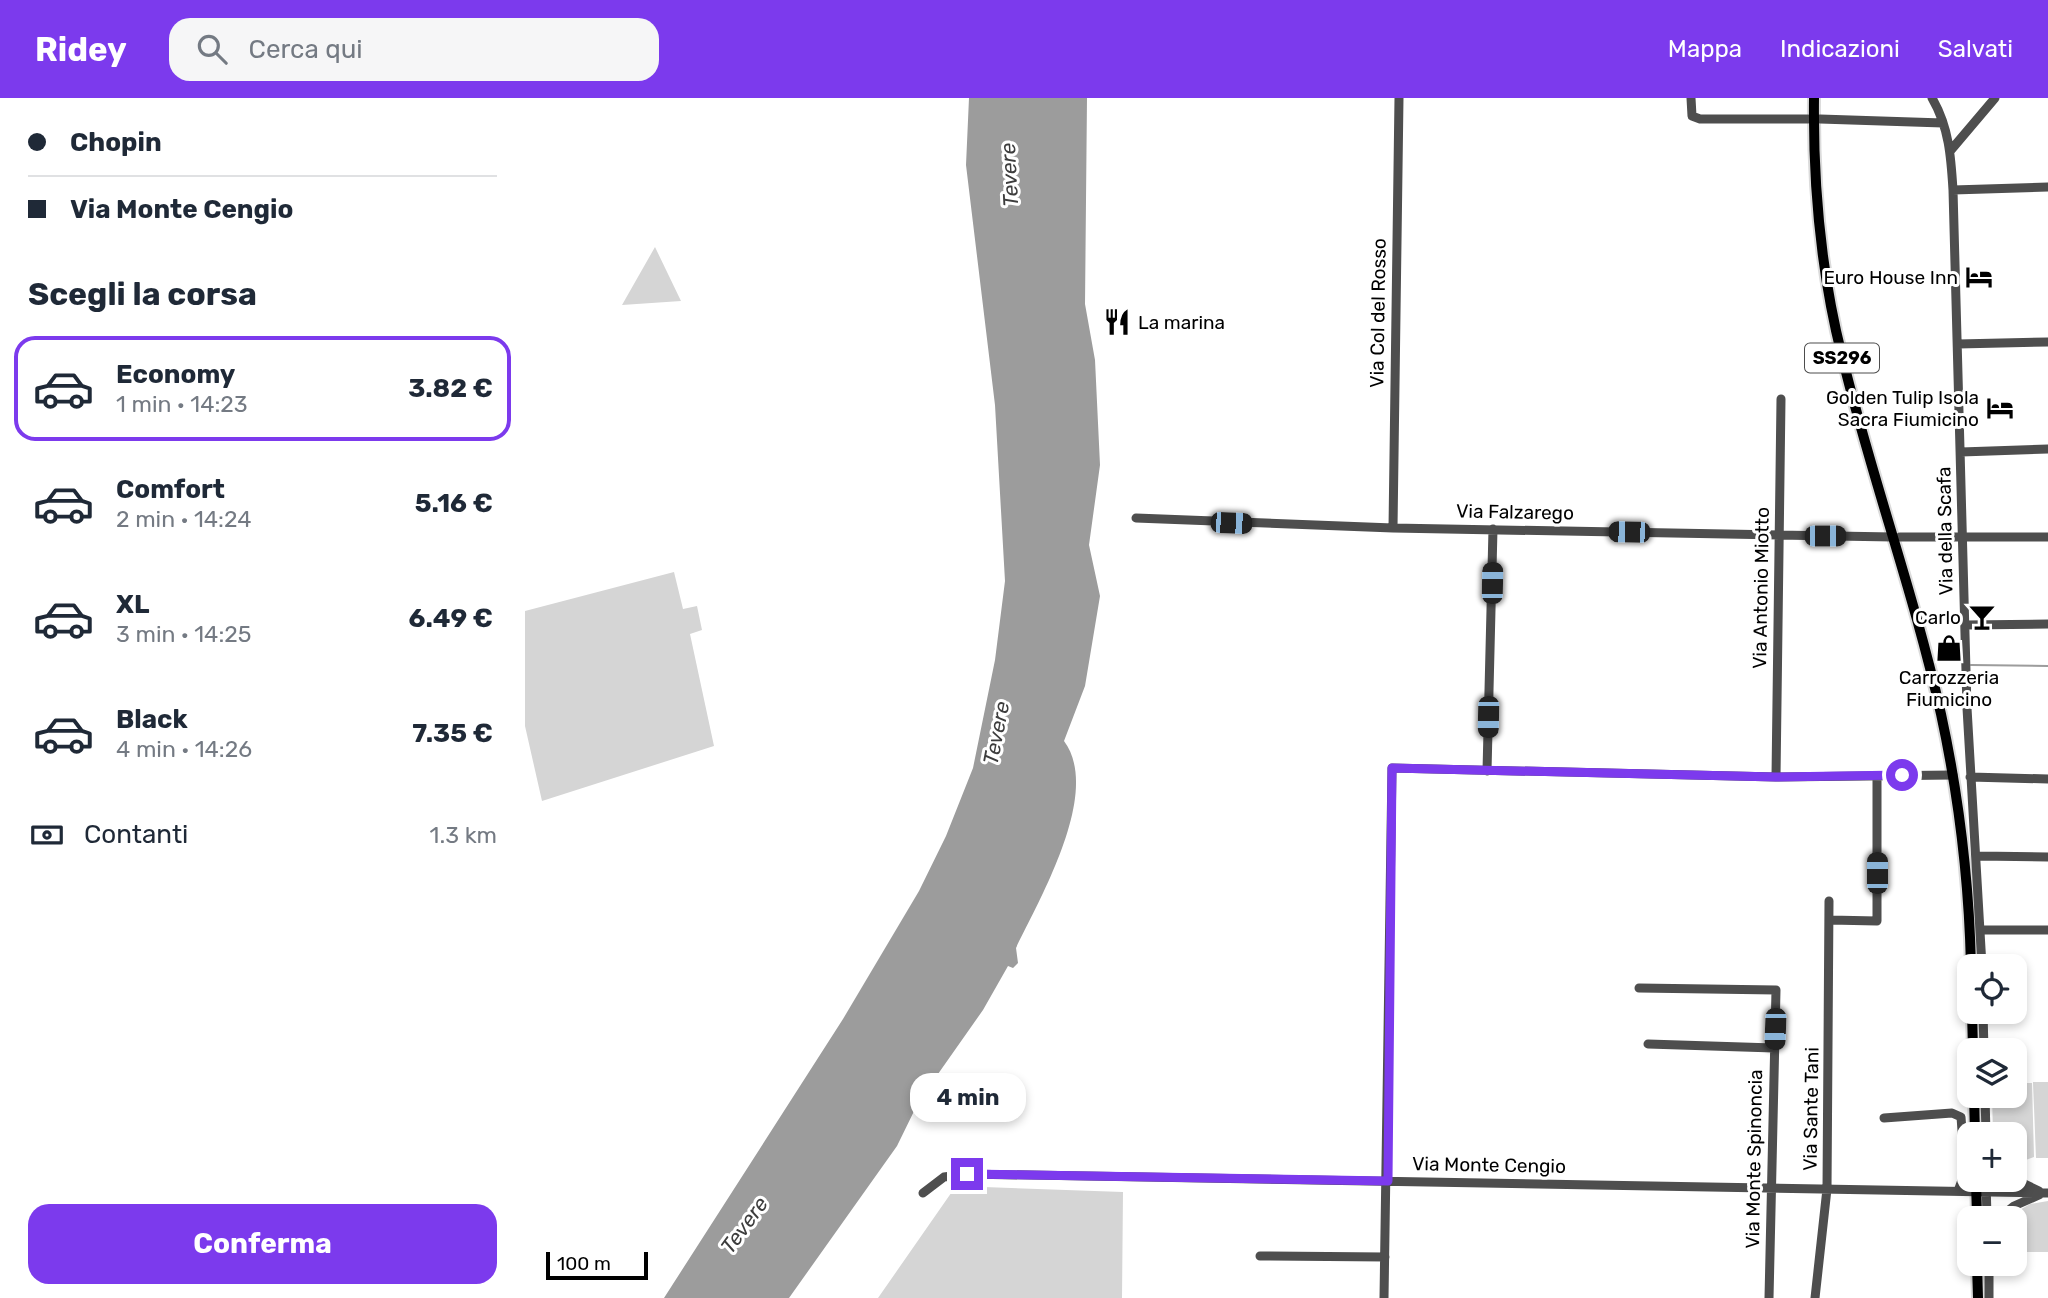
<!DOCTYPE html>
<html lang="it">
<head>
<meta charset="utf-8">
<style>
	body { margin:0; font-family:Rubik,sans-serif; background:#f6f6f7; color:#1f2937; height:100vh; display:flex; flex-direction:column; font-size:26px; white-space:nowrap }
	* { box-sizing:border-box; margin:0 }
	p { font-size:23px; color:#747a83 }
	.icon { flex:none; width:38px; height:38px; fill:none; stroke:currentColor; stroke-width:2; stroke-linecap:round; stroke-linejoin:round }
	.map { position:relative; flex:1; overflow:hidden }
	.drawer { display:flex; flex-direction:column; background:#fff; width:525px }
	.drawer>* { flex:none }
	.guide { display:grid; align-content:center; height:154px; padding:0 28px; background:#fff }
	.tools { position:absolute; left:1432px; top:856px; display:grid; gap:14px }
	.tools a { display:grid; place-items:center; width:70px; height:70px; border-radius:14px; background:#fff; box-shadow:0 4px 10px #0003; font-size:35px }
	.scale { position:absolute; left:21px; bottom:18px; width:102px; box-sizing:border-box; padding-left:7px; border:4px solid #000; border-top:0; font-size:19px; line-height:24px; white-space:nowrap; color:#000; -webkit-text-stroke:5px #fff; paint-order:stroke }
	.end { position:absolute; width:32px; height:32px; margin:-16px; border:9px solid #7c3aed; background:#fff; box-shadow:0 0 0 4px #fff }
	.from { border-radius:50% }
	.bubble { position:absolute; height:49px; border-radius:21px; background:#fff; box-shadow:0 4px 10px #0003; font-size:23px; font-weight:700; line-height:49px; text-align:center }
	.car { position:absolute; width:21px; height:42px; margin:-21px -10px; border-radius:9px; box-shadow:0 0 5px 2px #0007; background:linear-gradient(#222 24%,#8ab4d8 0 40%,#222 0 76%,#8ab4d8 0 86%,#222 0) }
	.guide b { display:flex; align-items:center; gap:24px; height:66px; font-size:26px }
	.guide b+b { border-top:2px solid #e0e1e3 }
	.guide i { width:18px; height:18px; background:#1f2937 }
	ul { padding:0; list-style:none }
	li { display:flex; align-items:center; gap:21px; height:105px; margin:0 14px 10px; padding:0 14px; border:4px solid transparent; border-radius:21px }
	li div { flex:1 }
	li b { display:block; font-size:26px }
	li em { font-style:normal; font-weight:700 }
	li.on { border-color:#7c3aed }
	li>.icon { width:63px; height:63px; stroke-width:1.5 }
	h2 { padding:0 28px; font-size:32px; line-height:84px }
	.pay { display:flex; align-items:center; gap:18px; height:77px; padding:0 28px; font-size:26px }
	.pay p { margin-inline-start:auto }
	.cta { display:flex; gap:14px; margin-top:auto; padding:14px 28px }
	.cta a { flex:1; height:80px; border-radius:21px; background:#7c3aed; color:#fff; font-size:28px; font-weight:700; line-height:80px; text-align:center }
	header { display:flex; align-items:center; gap:42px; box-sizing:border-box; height:98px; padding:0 35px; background:#7c3aed; color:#fff }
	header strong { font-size:33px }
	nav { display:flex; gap:38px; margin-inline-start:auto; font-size:24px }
	.search { width:490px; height:63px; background:#f6f6f7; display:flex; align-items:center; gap:18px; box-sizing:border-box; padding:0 24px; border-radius:21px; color:#747a83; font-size:26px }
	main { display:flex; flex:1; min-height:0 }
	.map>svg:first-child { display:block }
	.green { fill:#d5d5d5 }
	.water { fill:#9c9c9c }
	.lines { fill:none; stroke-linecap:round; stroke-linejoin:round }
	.stream { stroke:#9c9c9c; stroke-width:2 }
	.major-casing { stroke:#dbdbdb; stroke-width:14 }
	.minor { stroke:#4e4e4e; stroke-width:9 }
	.major { stroke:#000; stroke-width:10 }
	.route { stroke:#7c3aed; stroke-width:9 }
	.labels { text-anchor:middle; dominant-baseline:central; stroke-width:6; stroke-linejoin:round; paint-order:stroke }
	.shield { fill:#fff; stroke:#4c4c4c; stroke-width:2 }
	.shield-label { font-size:18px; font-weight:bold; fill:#000 }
	.poi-label { font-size:19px; fill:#000; stroke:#fff; text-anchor:end }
	.street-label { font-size:19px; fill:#000; stroke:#fff }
	.water-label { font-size:21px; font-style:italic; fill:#3d3d3d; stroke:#fff }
</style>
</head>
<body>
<header>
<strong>Ridey</strong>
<div class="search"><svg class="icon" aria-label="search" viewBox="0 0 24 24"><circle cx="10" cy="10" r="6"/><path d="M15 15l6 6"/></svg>Cerca qui</div>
<nav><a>Mappa</a><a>Indicazioni</a><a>Salvati</a></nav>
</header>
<main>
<section class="drawer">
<div class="guide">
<b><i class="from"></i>Chopin</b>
<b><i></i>Via Monte Cengio</b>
</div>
<h2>Scegli la corsa</h2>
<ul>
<li class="on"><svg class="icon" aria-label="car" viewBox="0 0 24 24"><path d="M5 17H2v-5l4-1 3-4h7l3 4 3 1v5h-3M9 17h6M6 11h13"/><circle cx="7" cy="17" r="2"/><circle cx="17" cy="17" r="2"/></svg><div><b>Economy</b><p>1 min · 14:23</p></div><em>3.82 €</em></li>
<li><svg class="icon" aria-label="car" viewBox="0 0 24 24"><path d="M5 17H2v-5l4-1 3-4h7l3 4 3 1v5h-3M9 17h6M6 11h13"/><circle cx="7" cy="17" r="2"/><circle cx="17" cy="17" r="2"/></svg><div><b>Comfort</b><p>2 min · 14:24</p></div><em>5.16 €</em></li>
<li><svg class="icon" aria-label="car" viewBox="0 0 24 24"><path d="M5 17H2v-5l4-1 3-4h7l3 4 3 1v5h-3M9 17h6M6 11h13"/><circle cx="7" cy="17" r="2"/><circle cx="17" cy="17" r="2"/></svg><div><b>XL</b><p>3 min · 14:25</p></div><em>6.49 €</em></li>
<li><svg class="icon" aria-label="car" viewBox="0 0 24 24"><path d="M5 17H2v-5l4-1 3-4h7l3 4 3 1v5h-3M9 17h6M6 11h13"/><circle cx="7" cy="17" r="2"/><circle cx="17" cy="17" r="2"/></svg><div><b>Black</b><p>4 min · 14:26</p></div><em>7.35 €</em></li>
</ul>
<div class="pay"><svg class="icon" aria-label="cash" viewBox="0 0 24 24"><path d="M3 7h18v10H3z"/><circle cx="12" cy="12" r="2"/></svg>Contanti<p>1.3 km</p></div>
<div class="cta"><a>Conferma</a></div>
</section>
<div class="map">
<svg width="1523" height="1200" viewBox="0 0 1523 1200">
	<rect width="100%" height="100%" fill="#fff"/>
	<path class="green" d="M130 149 156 203 97 207Z
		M149 474 158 511 172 508 177 532 165 536 189 648 17 703 0 628V513Z
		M1508 984H1523V1060H1511Z
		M1489 985H1507L1509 1059 1498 1063 1493 1075 1489 1072V1036H1468L1467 998H1489Z
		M431 1088 598 1094 597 1200H353Z
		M1523 1103V1154H1489V1120H1481L1505 1106Z"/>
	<path class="water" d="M444 0H562L560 206 570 262 575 367 564 447 575 498 560 588 539 643C577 694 515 800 491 850L493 865 488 870 483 868 458 912 394 1003 372 1048 264 1200H139L318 921 394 793 421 738 448 670 470 562 480 483 470 307 441 67Z"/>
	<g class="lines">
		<path class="stream" d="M1446 567 1523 568"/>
		<defs>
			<path id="major" d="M1289 0C1288 85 1296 175 1317 258 1346 378 1389 495 1416 616 1434 699 1444 783 1446 868
				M1447 914 1448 952
				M1449 998 1450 1036
				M1451 1082 1452 1120
				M1452 1166 1453 1200"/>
		</defs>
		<use href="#major" class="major-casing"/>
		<path class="minor" d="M1166 0 1167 18 1175 21H1283
			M1407 0C1424 29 1426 59 1428 92L1442 610 1457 868
			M1295 21 1418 25
			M1426 52 1470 0
			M1428 92 1523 89
			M1433 246 1523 244
			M1436 354 1523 351
			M611 420 868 430 1368 439
			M868 430 874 0
			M1375 439H1523
			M1440 527 1523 526
			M962 673 968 431
			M1251 679 1256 301
			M1445 679 1523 681
			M1453 758 1523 759
			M1305 822 1352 823V678
			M1456 832H1523
			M1114 890 1251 892 1244 1200
			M1458 914 1459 952
			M1123 946 1249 950
			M1460 998 1461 1036
			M1359 1020 1427 1015 1436 1019 1440 1074 1433 1093
			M1489 1081 1514 1093
			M1461 1082 1462 1120
			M398 1095 419 1079 442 1076 1523 1095
			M1474 1120 1489 1108 1514 1097
			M735 1158 860 1159
			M1464 1166V1200
			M859 1200 867 670 1251 679 1428 677
			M1290 1200 1302 1091 1304 803"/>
		<use href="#major" class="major"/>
	</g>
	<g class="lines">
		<path class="route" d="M442 1076 863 1083 867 670 1251 679 1377 677"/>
	</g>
	<defs>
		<symbol id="hotel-bare" viewBox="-9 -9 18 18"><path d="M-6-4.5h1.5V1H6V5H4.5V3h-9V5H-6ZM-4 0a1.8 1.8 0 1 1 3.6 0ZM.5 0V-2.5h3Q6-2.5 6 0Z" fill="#000" stroke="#fff" stroke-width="2.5" paint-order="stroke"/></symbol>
		<symbol id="restaurant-bare" viewBox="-9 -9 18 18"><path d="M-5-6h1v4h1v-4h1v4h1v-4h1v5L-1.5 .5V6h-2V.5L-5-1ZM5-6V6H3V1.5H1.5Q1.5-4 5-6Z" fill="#000" stroke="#fff" stroke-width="2.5" paint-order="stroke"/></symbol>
		<symbol id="bar-bare" viewBox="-9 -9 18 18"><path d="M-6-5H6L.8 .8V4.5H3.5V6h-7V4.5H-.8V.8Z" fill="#000" stroke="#fff" stroke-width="2.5" paint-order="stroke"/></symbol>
		<symbol id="shop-bare" viewBox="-9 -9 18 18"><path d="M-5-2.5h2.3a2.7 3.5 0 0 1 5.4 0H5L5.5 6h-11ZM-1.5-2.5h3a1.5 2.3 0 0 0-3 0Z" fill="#000" stroke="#fff" stroke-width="2.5" paint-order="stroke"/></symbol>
	</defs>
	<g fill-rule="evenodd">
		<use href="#hotel-bare" x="1435" y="160" width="38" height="38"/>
		<use href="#restaurant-bare" x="573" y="205" width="38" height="38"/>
		<use href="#hotel-bare" x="1456" y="291" width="38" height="38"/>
		<use href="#bar-bare" x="1438" y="500" width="38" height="38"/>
		<use href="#shop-bare" x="1405" y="531" width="38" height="38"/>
	</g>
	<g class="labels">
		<rect class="shield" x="1280" y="245.5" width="74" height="29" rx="5"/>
		<g class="shield-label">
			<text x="1317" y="260">SS296</text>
		</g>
		<g class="poi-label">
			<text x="1433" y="179">Euro House Inn</text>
			<text x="613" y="224" text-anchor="start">La marina</text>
			<text x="1454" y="299">Golden Tulip Isola<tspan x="1454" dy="22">Sacra Fiumicino</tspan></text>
			<text x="1436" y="519">Carlo</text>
			<text x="1424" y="579" text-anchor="middle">Carrozzeria<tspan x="1424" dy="22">Fiumicino</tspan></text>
		</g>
		<g class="street-label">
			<text transform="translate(853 215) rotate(-89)">Via Col del Rosso</text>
			<text transform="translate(990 414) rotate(1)">Via Falzarego</text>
			<text transform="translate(1420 433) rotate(-91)">Via della Scafa</text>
			<text transform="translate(1236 490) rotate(-89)">Via Antonio Miotto</text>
			<text transform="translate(1286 1011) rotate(-89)">Via Sante Tani</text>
			<text transform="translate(1229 1061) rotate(-89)">Via Monte Spinoncia</text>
			<text transform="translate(964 1067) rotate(1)">Via Monte Cengio</text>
		</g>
		<g class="water-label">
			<text transform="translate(484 77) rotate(-93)">Tevere</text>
			<text transform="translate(471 635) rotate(-79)">Tevere</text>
			<text transform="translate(219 1127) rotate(-54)">Tevere</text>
		</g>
	</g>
</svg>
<div class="tools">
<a><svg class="icon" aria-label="locate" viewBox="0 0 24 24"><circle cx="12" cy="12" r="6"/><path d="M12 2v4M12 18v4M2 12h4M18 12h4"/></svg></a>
<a><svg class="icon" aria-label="layers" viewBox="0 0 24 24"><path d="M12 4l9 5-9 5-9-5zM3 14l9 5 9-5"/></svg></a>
<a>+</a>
<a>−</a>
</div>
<div class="scale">100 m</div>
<i class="end from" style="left:1377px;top:677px"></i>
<i class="end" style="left:442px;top:1076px"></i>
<div class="bubble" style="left:385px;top:975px;width:116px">4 min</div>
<i class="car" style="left:706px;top:425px;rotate:92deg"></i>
<i class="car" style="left:1104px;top:434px;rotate:271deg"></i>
<i class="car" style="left:1300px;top:438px;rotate:90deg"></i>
<i class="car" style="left:967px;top:485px;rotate:1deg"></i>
<i class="car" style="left:963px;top:619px;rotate:181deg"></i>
<i class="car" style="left:1352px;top:775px;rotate:0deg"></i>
<i class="car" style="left:1250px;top:931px;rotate:182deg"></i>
</div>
</main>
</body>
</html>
